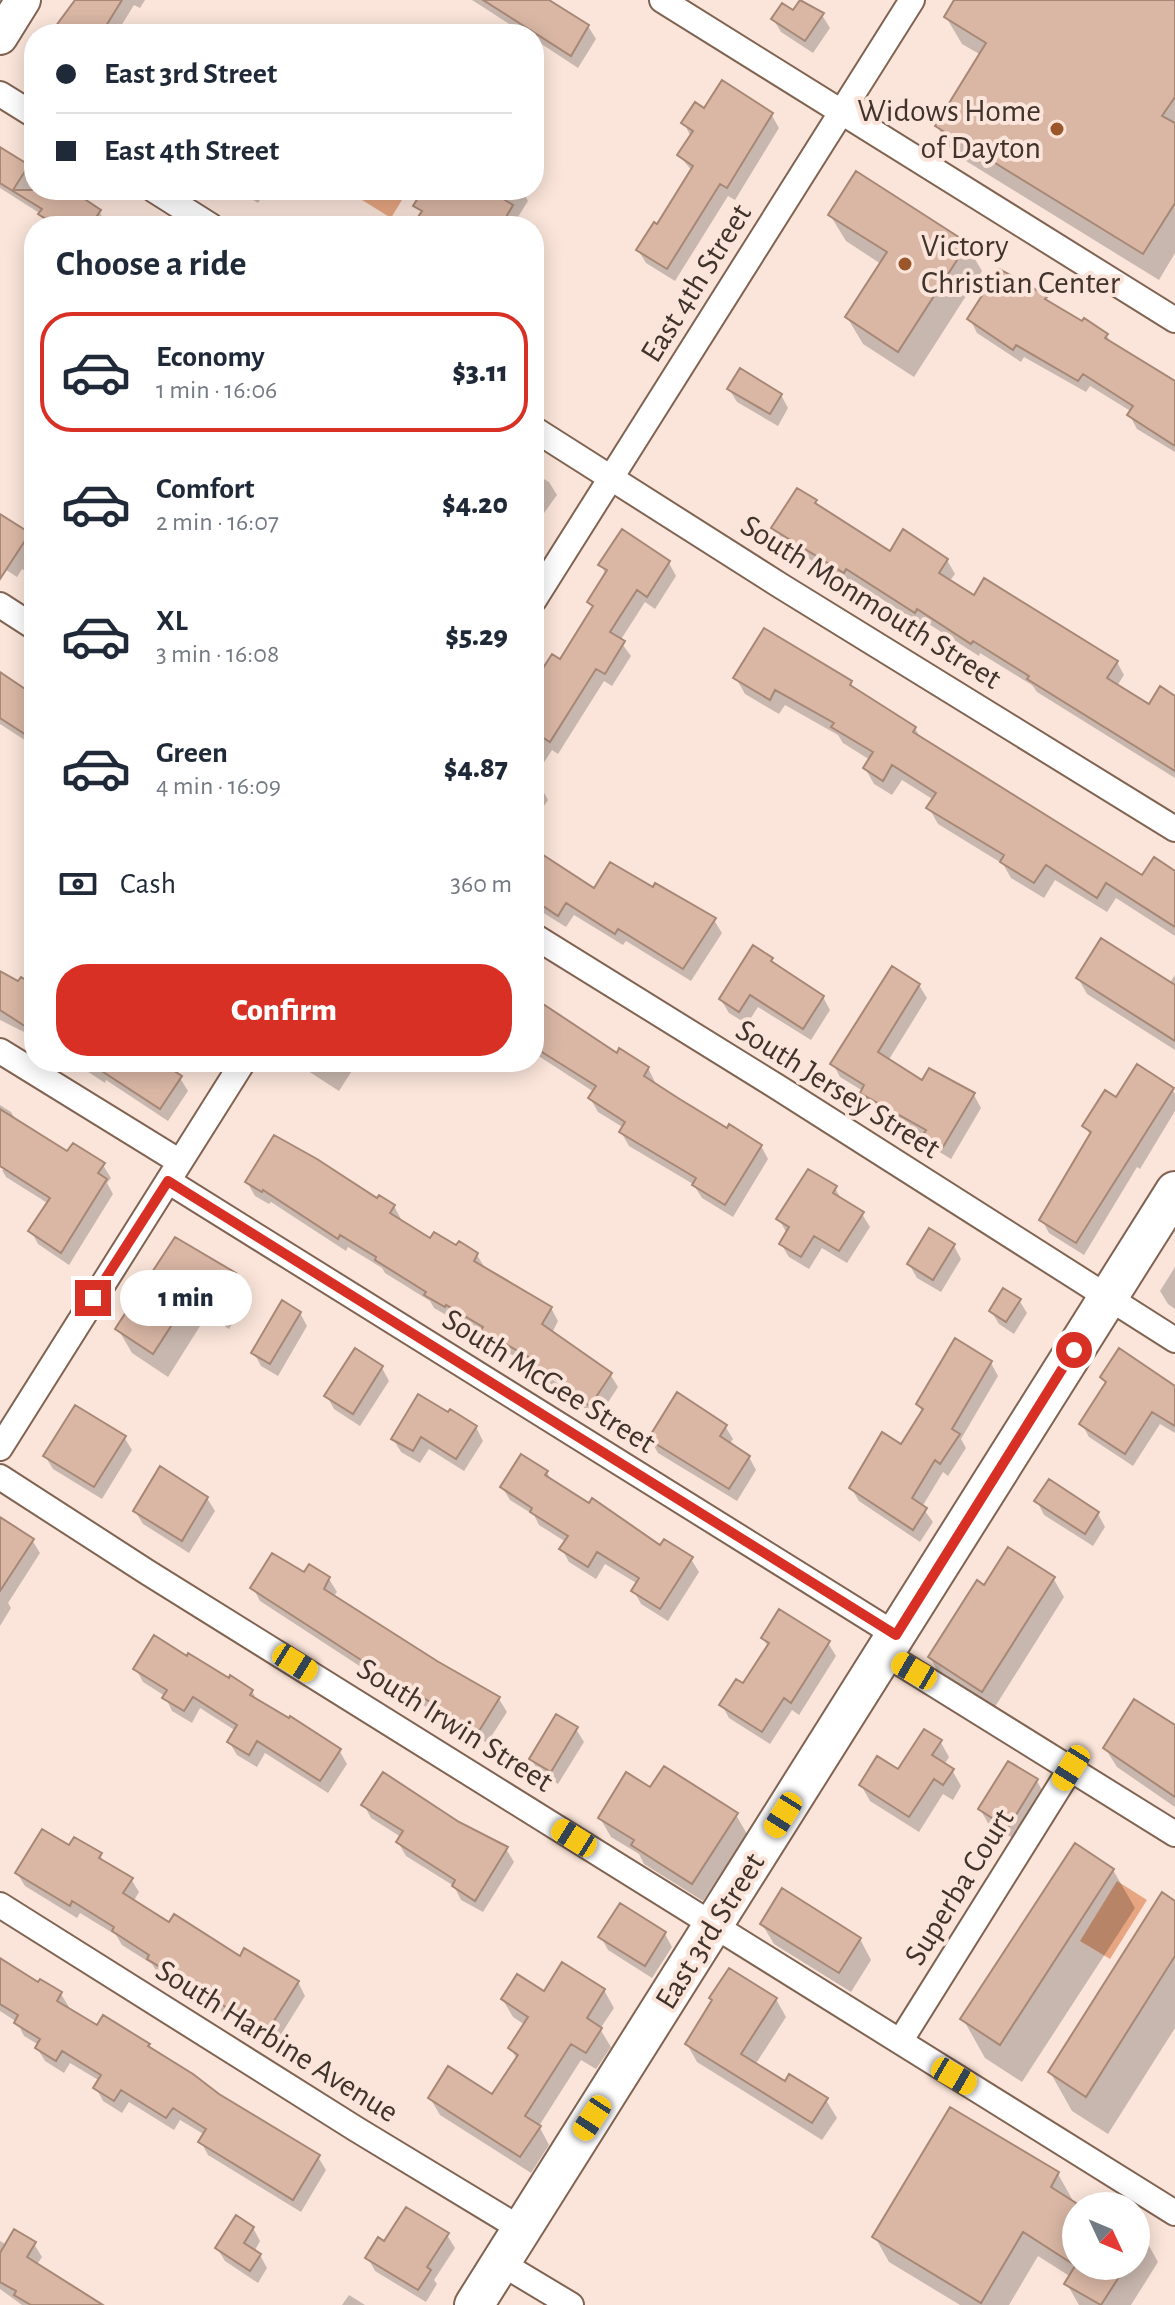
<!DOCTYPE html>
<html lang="en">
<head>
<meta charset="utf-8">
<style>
	body { margin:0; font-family:"Alegreya Sans",sans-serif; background:#f2f2f3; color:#1f2937; height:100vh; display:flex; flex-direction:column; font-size:30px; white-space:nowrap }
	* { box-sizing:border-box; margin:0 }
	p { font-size:26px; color:#747a83 }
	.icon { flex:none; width:44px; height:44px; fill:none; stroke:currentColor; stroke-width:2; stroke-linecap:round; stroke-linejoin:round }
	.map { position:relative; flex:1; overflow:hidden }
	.details { position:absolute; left:24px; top:216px; width:520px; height:856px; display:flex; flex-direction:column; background:#fff; border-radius:32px; box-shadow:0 4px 20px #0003 }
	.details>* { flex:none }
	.banner { position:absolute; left:24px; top:24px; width:520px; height:176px; border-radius:32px; box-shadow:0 4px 20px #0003; display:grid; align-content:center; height:176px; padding:0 32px; background:#fff }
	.needle { width:52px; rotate:134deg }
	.tools { position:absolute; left:1062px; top:2192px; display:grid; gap:16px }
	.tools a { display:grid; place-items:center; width:88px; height:88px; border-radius:50%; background:#fff; box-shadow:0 4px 20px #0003; font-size:40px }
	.end { position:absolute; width:36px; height:36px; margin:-18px; border:10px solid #d93025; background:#fff; box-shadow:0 0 0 4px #fff }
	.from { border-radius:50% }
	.bubble { position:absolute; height:56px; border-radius:28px; background:#fff; box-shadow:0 4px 20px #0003; font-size:26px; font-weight:800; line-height:56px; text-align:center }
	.car { position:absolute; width:24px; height:48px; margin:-24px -12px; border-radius:10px; box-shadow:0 0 6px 2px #0007; background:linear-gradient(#f5c518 24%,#345 0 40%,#f5c518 0 76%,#345 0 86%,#f5c518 0) }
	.banner b { display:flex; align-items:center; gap:28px; height:76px; font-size:30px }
	.banner b+b { border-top:2px solid #e0e1e3 }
	.banner i { width:20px; height:20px; background:#1f2937 }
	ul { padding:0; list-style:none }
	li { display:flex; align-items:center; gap:24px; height:120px; margin:0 16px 12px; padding:0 16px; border:4px solid transparent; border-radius:32px }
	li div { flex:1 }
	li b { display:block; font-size:30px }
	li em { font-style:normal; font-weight:800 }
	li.on { border-color:#d93025 }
	li>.icon { width:72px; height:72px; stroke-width:1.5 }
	h2 { padding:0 32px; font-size:36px; line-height:96px }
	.pay { display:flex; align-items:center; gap:20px; height:88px; padding:0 32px; font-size:30px }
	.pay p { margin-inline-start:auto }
	.primary-button { display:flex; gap:16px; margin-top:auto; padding:16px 32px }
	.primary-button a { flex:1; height:92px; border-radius:32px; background:#d93025; color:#fff; font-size:32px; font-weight:800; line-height:92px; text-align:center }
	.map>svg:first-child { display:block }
	.green { fill:#e7a681 }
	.shadow { fill:#0003; fill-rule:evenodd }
	.building { fill:#dab7a5; stroke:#a78775; stroke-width:2 }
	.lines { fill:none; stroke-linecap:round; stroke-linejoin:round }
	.street-casing { stroke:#816352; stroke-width:28 }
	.secondary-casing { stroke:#816352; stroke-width:38 }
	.primary-casing { stroke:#816352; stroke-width:42 }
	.street { stroke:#fff; stroke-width:24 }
	.secondary { stroke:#fff; stroke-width:34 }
	.primary { stroke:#fff; stroke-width:38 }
	.route { stroke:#d93025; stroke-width:10 }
	.poi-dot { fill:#9c562b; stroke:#fbe5da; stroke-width:3 }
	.labels { text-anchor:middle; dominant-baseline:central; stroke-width:8; stroke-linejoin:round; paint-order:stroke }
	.poi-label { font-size:32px; fill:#40332b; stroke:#fbe5da; text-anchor:end }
	.street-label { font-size:32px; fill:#40332b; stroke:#fbe5da }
</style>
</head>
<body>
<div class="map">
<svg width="1175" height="2305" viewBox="0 0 1175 2305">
	<rect width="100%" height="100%" fill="#fbe5da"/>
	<path class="green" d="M346 190H408L391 218Z
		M1117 1881 1147 1900 1110 1959 1080 1941Z"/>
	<path class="shadow" d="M78 0H145L140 8 134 5 116 34H53Z
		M472 0H546L588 26 596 39 578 68 534 39V34H525Z
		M957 0H1175V253L1159 280 953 153 937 126 981 55 962 44 946 17Z
		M793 13 822 15 830 28 813 53 781 32 773 19Z
		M704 111 771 114 779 128 735 200 728 196 675 281 646 263 638 250 658 227 692 171 679 155 691 137 684 123Z
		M6 153 34 171V190H65L99 211 105 222 103 226 47 225 41 214 0 188V162Z
		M237 190H266L258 203Z
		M438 190H522L528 201 518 217 523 226H415Z
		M830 215 966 244 982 271 914 377 863 344 847 317 881 264 846 241Z
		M1045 298 1048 303 1106 335 1112 344 1175 382V452L1137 429 1130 416 1132 412 1090 386 1086 392 1024 357 1021 362 977 333 970 319Z
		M729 389 781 395 788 408 778 426 737 402Z
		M534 473 549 482 557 495 534 527Z
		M815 502 819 508 890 554 947 560 955 574 949 582 974 598 1117 662 1124 675 1117 686 1150 707 1175 698V778L1037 692 1032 685 980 653 979 656 924 621 922 625 854 581 852 585 781 542 773 529Z
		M0 516 34 538V576L22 569 17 577 0 566Z
		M669 563 676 576 655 609 645 602 620 641 631 656 612 686 604 681 558 754 552 750 534 778V686L560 662 593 609 589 602 606 575 601 565Z
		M0 675 34 697V746L0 724Z
		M736 678 851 683 855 691 915 728 921 739 1143 878 1175 873V936L1116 898 1107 912 1055 880 1044 898 1011 878 1003 864 938 824 929 808 934 800 902 780 892 795 874 784 865 768 870 760 843 743 838 735 785 705 779 714 745 694Z
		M534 782 541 787 548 800 536 818Z
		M534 851 594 891 714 920 722 933 691 981 626 941 623 945 574 915 566 927 534 907Z
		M771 959 776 967 823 997 830 1010 811 1040 758 1007 747 1024 729 1013 721 1000Z
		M0 973 18 984 34 987V1037L0 1020Z
		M1175 975V1050L1087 994 1078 978 1169 984Z
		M919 985 927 998 888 1061 923 1082 974 1095 981 1108 951 1159 933 1148 928 1139 869 1106 863 1091 840 1077 833 1064Z
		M534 1001 617 1055 648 1068 655 1082 653 1084 728 1130 761 1146 768 1159 733 1217 702 1198 693 1184 629 1146 621 1132 624 1128 598 1112 590 1098 594 1092 537 1055 534 1057Z
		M73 1062H156L180 1078 188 1091 168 1121 106 1080 105 1083Z
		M303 1062H352L355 1066 339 1091 308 1071Z
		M1172 1089 1175 1094V1111L1140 1169 1137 1167 1084 1255 1049 1233 1042 1220 1091 1137 1085 1126 1117 1100Z
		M0 1105 11 1112 17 1122 68 1154 103 1165 111 1178 107 1183 113 1194 69 1265 38 1244 31 1231 49 1204 6 1177 2 1170H7L0 1163V1169Z
		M247 1182 377 1201 394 1206 401 1219 400 1222 431 1241 477 1255 485 1268 551 1308 558 1321 552 1333 610 1374 618 1387 598 1418 540 1376 535 1368 491 1343 489 1338 454 1317 453 1319 434 1308 430 1301 385 1273 382 1268 348 1247 346 1251 271 1202 269 1204 255 1196ZM533 1362 575 1389 573 1393 536 1369Z
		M835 1188 843 1202 862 1214 870 1227 847 1263 822 1248 809 1269 789 1257 781 1244 786 1232 779 1219Z
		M176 1240 234 1275 248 1299 229 1329 207 1315 168 1377 132 1353 118 1329Z
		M954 1246 961 1259 941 1292 917 1278 909 1264Z
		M1175 1267V1309L1168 1304 1160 1291Z
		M1019 1300 1027 1313 1014 1334 999 1324 991 1311Z
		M300 1313 307 1326 278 1376 261 1366 254 1353Z
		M991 1363 998 1376 961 1439 966 1448 948 1476 943 1472 922 1507 933 1522 920 1542 859 1501 851 1488 902 1446 923 1413 918 1404Z
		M382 1368 389 1381 360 1426 334 1409 327 1396Z
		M1102 1377 1175 1386V1433L1160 1424 1133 1466 1089 1437 1082 1424 1107 1385Z
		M725 1426 733 1439 729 1445 749 1457 756 1470 737 1501 658 1453 650 1439Z
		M476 1427 483 1441 464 1471 429 1449 420 1463 401 1452 393 1439Z
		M124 1437 132 1450 102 1499 53 1469 45 1456Z
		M547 1472 552 1482 661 1548 691 1559 699 1572 668 1621 641 1604 634 1591 638 1584 605 1564 596 1579 569 1562 562 1549 566 1542 539 1525 534 1515 510 1500 502 1487Z
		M207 1498 215 1511 189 1553 143 1524 135 1511Z
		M1037 1501 1098 1514 1105 1527 1093 1546 1044 1515Z
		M0 1520 32 1540 40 1553 8 1603 11 1608 0 1626Z
		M304 1575 329 1579 337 1592 333 1597 436 1663 499 1699 507 1712 487 1743 384 1682 260 1601 253 1588Z
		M1053 1578 1064 1597 993 1710 941 1676 930 1658 984 1587Z
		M763 1638 828 1643 836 1656 799 1715 792 1710 770 1744 729 1718 722 1705 744 1686 768 1647Z
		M188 1659 252 1691 258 1702 339 1750 347 1764 328 1793 265 1753 257 1767 237 1755 229 1742 236 1731 200 1708 192 1723 172 1711 165 1696 143 1682 136 1669Z
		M576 1729 584 1742 558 1784 539 1772 531 1759Z
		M1175 1730V1807L1117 1767 1105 1748Z
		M940 1741 949 1757 944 1765 952 1770 961 1786 953 1800 943 1794 919 1832 870 1801 861 1785 899 1772Z
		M1037 1781 1044 1794 1016 1840 988 1823 980 1809Z
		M651 1790 736 1815 747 1834 703 1901 644 1864 639 1854 611 1837 600 1818Z
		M364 1805 458 1824 506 1849 514 1862 483 1912 461 1900 454 1886 406 1856 398 1842 401 1837 371 1818Z
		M70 1848 100 1855 105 1864 131 1879 139 1892 133 1902 170 1925 298 1982 305 1996 275 2044 157 1972 152 1964 122 1945 116 1935 80 1913 77 1918 25 1886 17 1873Z
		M1113 1870 1135 1908 1022 2082 985 2058 963 2019Z
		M1175 1903V2028L1108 2134 1072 2111 1050 2072Z
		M762 1924 860 1939 871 1960 851 1992 774 1944Z
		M665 1934 672 1947 652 1978 608 1950 601 1937Z
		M0 1961 39 1985 61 1994 69 2007 67 2009 97 2028 148 2045 151 2051 218 2096 318 2157 326 2170 301 2212 208 2155 201 2142 205 2135 180 2120 174 2130 129 2102 122 2113 103 2101 96 2088 100 2081 70 2063 64 2073 45 2061 37 2048 39 2045 24 2036 17 2022 0 2011Z
		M604 1990 614 2008 600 2029 611 2047 596 2069 581 2060 539 2126 549 2145 531 2173 440 2115 430 2098 492 2097 517 2060 511 2048 525 2025 513 2017 503 2000 545 1994Z
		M776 1999 786 2017 755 2065 785 2084 826 2100 837 2118 822 2140 697 2062 687 2044Z
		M1058 2174 1072 2199 1071 2202 1077 2206 1076 2266H1136V2232L1144 2237 1158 2262 1131 2305H1079L1067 2284 1071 2277 1038 2256 1009 2305H960L889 2262 875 2237Z
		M253 2228 260 2241 254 2252 260 2255 267 2268 258 2283 225 2261 217 2248Z
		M447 2235 455 2248 434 2280 437 2284 426 2302 375 2271 368 2258 385 2244Z
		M0 2241 7 2245 34 2244 42 2257 36 2266 96 2305H22L0 2289Z
		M349 2295 365 2305H342Z"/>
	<path class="building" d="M75 0H122L101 34H50Z
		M483 0H549L589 25 571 56Z
		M800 0 824 13 805 41 771 19 782 3 793 10Z
		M954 0H1175V97L1162 116 1175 123V203L1143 254 935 126 986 43 944 17Z
		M722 80 773 113 727 188 720 184 667 269 636 250 654 222 657 224 693 166 677 155 693 131 681 123 695 102 704 108Z
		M0 147 29 165 13 190H71L101 210 90 226H57L38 214 42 209 0 183Z
		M856 171 968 243 898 352 845 317 887 252 828 215Z
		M423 190H504L500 197 513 205 501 226H412L422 211 413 206Z
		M999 269 1027 284 1047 297 1045 299 1082 321 1084 318 1108 334 1105 338 1175 381V446L1127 415 1133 406 1083 374 1078 381 1016 345 1013 350 967 319Z
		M740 368 782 394 770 414 727 389Z
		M797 488 817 500 815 503 890 551 903 529 948 559 939 573 974 595 984 578 1118 661 1107 678 1149 704 1160 686 1175 696V771L1027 679 1029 676 973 641 971 644 917 609 915 613 846 569 844 573 771 528Z
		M0 514 30 533 0 579Z
		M622 529 670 561 647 597 637 590 610 632 625 641 605 674 596 669 550 742 534 732V682L552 654 560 659 593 606 587 602 607 570 598 565Z
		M764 628 852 681 850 685 916 727 913 732 1142 875 1154 857 1175 871V927L1106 883 1097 898 1046 865 1034 883 1000 862 1004 855 926 808 936 793 892 765 883 781 863 768 873 752 831 727 834 723 775 690 770 700 733 678Z
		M0 672 34 695V740L0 718Z
		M534 849 594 888 610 862 653 887 655 883 716 918 683 969 618 929 615 934 566 903 558 916 534 900Z
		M1101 938 1175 985V1041L1076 978Z
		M753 945 773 958 771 961 824 996 803 1029 750 995 739 1012 719 999Z
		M892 966 920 984 878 1052 922 1080 929 1068 975 1093 943 1147 923 1135 926 1130 860 1093 864 1085 830 1064Z
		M0 971 18 981 21 977 34 985V1032L0 1010Z
		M534 998 617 1053 619 1048 649 1067 644 1076 678 1098 727 1128 729 1124 762 1145 725 1205 692 1185 696 1178 619 1132 625 1122 588 1098 596 1086 534 1047Z
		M88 1062H160L182 1076 160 1109Z
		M1137 1064 1174 1088 1076 1243 1039 1220 1091 1132 1082 1126 1105 1090 1116 1097Z
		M0 1109 67 1151 73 1143 105 1163 98 1173 107 1179 61 1253 28 1231 50 1198 0 1166Z
		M274 1135 317 1159 377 1198 379 1195 395 1205 390 1213 430 1238 434 1232 456 1245 459 1241 478 1253 474 1261 552 1307 542 1324 612 1373 590 1406 563 1389 565 1385 530 1363 532 1359 481 1330 483 1327 446 1305 445 1307 424 1295 426 1292 375 1260 376 1257 340 1235 338 1239 263 1190 262 1192 245 1182Z
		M808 1169 837 1186 833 1193 864 1212 839 1251 814 1236 801 1257 779 1244 789 1227 776 1219Z
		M929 1228 955 1244 933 1280 907 1264Z
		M175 1237 236 1273 215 1306 193 1292 153 1354 115 1329Z
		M1003 1288 1021 1299 1006 1322 989 1311Z
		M282 1300 301 1312 270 1364 251 1353Z
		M955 1338 992 1361 952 1429 960 1434 940 1464 935 1460 912 1498 927 1508 913 1530 849 1488 882 1432 901 1444 923 1409 916 1404Z
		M355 1348 383 1366 353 1414 324 1396Z
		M1119 1348 1175 1386V1426L1152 1412 1125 1454 1079 1424 1106 1382 1100 1377Z
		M677 1392 727 1425 720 1436 750 1456 729 1489 648 1439Z
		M418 1394 448 1412 450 1409 477 1426 456 1459 421 1437 413 1451 391 1439Z
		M75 1405 126 1436 94 1487 43 1456Z
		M521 1454 548 1471 545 1475 589 1503 592 1498 660 1545 664 1539 693 1557 660 1609 631 1591 639 1578 597 1552 588 1567 559 1549 568 1536 530 1512 532 1508 500 1487Z
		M160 1466 208 1497 182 1541 133 1511Z
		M1049 1479 1099 1512 1085 1534 1034 1501Z
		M0 1517 34 1539 0 1591Z
		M1008 1547 1055 1577 982 1692 928 1657 977 1580 984 1585Z
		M272 1553 304 1572 309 1564 330 1577 324 1589 437 1661 500 1697 479 1731 375 1669 250 1588Z
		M779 1609 830 1641 791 1703 784 1698 762 1732 719 1705 736 1679 743 1683 769 1643 761 1638Z
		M154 1635 187 1656 188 1653 229 1678 230 1675 253 1690 250 1695 289 1718 290 1716 341 1749 320 1781 257 1741 249 1755 227 1742 237 1725 193 1697 184 1711 162 1698 167 1690 133 1669Z
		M1134 1699 1175 1725V1797L1103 1748Z
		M556 1714 578 1727 551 1772 529 1759Z
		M924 1729 942 1740 932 1755 954 1769 943 1785 934 1779 909 1817 859 1785 877 1756 898 1769Z
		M1008 1761 1038 1779 1008 1828 978 1809Z
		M664 1766 738 1813 692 1884 631 1845 634 1840 598 1818 626 1772 650 1787Z
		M383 1772 459 1822 508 1847 475 1901 452 1886 455 1880 396 1842 403 1831 361 1805Z
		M42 1829 69 1845 74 1837 102 1853 99 1858 133 1878 123 1893 169 1922 174 1914 240 1956 244 1948 299 1981 267 2032 147 1959 149 1955 112 1931 114 1927 72 1901 70 1906 15 1873Z
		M1075 1843 1114 1869 1000 2045 960 2019Z
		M782 1888 861 1938 839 1973 760 1924Z
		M1162 1892 1175 1901V1956L1086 2097 1048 2072Z
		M620 1903 666 1932 645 1966 598 1937Z
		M0 1958 38 1982 40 1979 62 1992 57 2001 97 2025 103 2015 150 2044 148 2046 193 2074 219 2094 320 2155 293 2200 198 2142 206 2129 173 2108 166 2118 121 2090 114 2101 93 2088 101 2075 62 2051 56 2061 35 2048 40 2039 14 2023 18 2015 0 2004Z
		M562 1962 605 1989 587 2018 602 2028 586 2053 571 2044 525 2116 541 2126 520 2157 428 2098 448 2066 492 2094 518 2055 508 2048 528 2017 501 1999 517 1974 544 1991Z
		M729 1968 777 1998 741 2054 785 2081 789 2074 828 2098 812 2123 685 2044 712 2000 709 1998Z
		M950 2107 1059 2172 1051 2187 1076 2203V2266L1023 2232 981 2303 872 2237Z
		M406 2207 449 2233 427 2267 431 2270 418 2290 365 2258 378 2237 384 2241Z
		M236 2215 254 2227 244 2243 261 2254 250 2271 215 2248Z
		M14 2229 36 2242 27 2257 103 2305H31L14 2295 16 2291 0 2282V2253Z
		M1075 2266H1126L1101 2305 1064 2284Z"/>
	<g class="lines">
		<defs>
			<path id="street" d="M662 0 1175 320
				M0 94 34 115
				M154 190 211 226
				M534 429 781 586 1175 829
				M534 600 912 0
				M0 605 34 627
				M534 936 779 1088 1175 1340
				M0 1051 180 1162
				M168 1181 896 1635
				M0 1448 243 1062
				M0 1477 147 1572 1175 2213
				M884 1653 1175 1834
				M0 1905 356 2129 521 2229
				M901 2040 1071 1768
				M501 2263 571 2305"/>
			<path id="secondary" d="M0 37 23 0"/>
			<path id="primary" d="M474 2305 1175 1191"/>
		</defs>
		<use href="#street" class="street-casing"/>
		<use href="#secondary" class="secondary-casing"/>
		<use href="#primary" class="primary-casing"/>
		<use href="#street" class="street"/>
		<use href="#secondary" class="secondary"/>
		<use href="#primary" class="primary"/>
	</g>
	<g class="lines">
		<path class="route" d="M93 1298 168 1181 896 1635 1074 1350"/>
	</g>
	<g class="poi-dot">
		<circle cx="1057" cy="129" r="8"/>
		<circle cx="905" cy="264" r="8"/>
	</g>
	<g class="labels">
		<g class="poi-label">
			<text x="1041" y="111">Widows Home<tspan x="1041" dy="37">of Dayton</tspan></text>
			<text x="921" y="246" text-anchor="start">Victory<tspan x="921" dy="37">Christian Center</tspan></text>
		</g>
		<g class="street-label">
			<text transform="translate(696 283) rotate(-58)">East 4th Street</text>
			<text transform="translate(871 602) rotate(32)">South Monmouth Street</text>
			<text transform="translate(838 1089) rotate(32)">South Jersey Street</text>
			<text transform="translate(549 1381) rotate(32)">South McGee Street</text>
			<text transform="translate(455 1725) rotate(32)">South Irwin Street</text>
			<text transform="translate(959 1887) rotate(-58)">Superba Court</text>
			<text transform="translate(710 1931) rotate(-58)">East 3rd Street</text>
			<text transform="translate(277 2041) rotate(32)">South Harbine Avenue</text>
		</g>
	</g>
</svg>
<div class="tools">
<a><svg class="needle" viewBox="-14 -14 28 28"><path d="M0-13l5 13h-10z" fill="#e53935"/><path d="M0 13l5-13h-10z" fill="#747a83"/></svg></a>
</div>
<i class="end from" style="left:1074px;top:1350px"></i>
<i class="end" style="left:93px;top:1298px"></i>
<div class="bubble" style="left:120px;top:1270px;width:132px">1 min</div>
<i class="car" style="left:295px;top:1663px;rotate:122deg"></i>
<i class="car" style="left:914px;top:1671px;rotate:300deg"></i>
<i class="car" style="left:1071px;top:1768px;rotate:212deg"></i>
<i class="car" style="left:783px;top:1815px;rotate:212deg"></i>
<i class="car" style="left:574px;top:1838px;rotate:302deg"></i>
<i class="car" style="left:954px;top:2076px;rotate:120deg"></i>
<i class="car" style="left:592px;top:2118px;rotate:213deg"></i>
<div class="banner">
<b><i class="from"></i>East 3rd Street</b>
<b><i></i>East 4th Street</b>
</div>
<section class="details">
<h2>Choose a ride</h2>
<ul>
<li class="on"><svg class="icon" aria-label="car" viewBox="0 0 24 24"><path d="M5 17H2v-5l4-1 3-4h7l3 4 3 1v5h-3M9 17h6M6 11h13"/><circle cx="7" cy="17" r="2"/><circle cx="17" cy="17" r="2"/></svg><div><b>Economy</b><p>1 min · 16:06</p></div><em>$3.11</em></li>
<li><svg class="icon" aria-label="car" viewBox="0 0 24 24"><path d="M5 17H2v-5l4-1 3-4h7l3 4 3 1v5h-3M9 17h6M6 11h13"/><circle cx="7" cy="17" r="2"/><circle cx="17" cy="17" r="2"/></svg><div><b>Comfort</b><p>2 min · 16:07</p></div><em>$4.20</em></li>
<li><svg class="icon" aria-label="car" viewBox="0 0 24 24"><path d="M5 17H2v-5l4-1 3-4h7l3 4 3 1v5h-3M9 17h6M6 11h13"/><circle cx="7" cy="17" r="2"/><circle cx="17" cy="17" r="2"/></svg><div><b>XL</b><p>3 min · 16:08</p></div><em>$5.29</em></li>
<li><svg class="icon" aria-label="car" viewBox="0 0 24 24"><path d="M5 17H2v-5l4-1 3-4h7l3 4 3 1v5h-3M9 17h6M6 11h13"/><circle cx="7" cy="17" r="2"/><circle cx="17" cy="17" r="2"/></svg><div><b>Green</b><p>4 min · 16:09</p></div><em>$4.87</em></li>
</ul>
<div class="pay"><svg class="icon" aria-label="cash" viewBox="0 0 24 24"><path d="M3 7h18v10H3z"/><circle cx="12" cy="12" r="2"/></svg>Cash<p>360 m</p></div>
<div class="primary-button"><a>Confirm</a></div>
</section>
</div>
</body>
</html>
